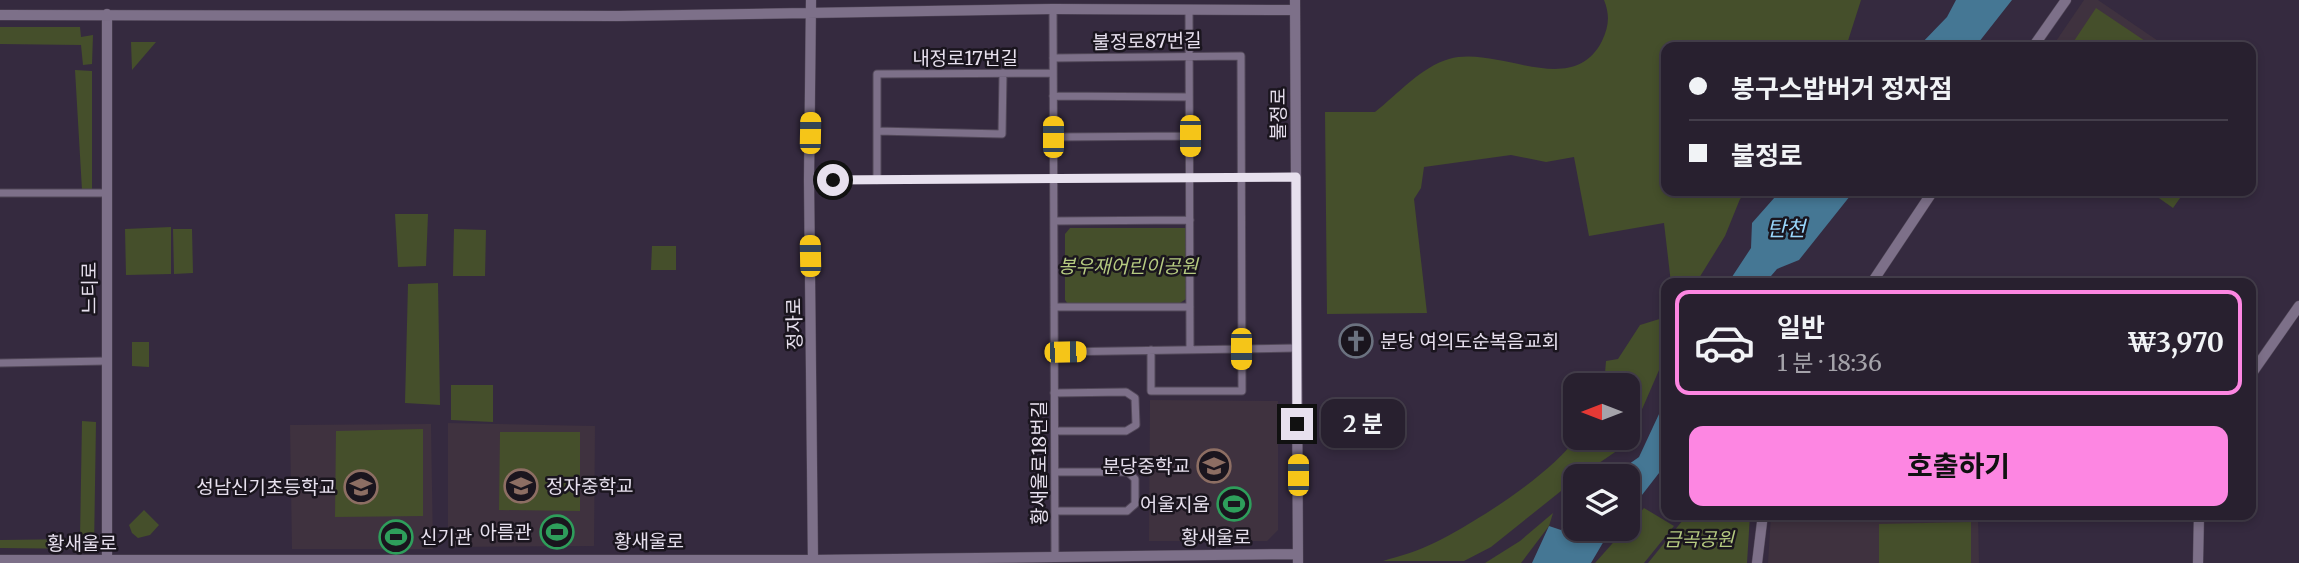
<!DOCTYPE html>
<html lang="ko">
<head>
<meta charset="utf-8">
<style>
	body { margin:0; font-family:Merriweather,"Noto Sans KR",serif; background:#342d3b; color:#f1f3f6; height:100vh; display:flex; flex-direction:column; font-size:26px; white-space:nowrap }
	* { box-sizing:border-box; margin:0 }
	p { font-size:23px; color:#a5a3aa }
	.icon { flex:none; width:38px; height:38px; fill:none; stroke:currentColor; stroke-width:2; stroke-linecap:round; stroke-linejoin:round }
	.map { position:relative; flex:1; overflow:hidden }
	.panel { position:absolute; left:1661px; top:278px; width:595px; height:242px; display:flex; flex-direction:column; background:#28202f; border-radius:14px; box-shadow:0 4px 10px #0003,0 0 0 2px #443e4b }
	.panel>* { flex:none }
	.guide { position:absolute; left:1661px; top:42px; width:595px; height:154px; border-radius:14px; box-shadow:0 4px 10px #0003,0 0 0 2px #443e4b; display:grid; align-content:center; height:154px; padding:0 28px; background:#28202f }
	.needle { width:46px; rotate:270deg }
	.fabs { position:absolute; left:1563px; top:373px; display:grid; gap:14px }
	.fabs a { display:grid; place-items:center; width:77px; height:77px; border-radius:14px; background:#28202f; box-shadow:0 4px 10px #0003,0 0 0 2px #443e4b; font-size:35px }
	.end { position:absolute; width:32px; height:32px; margin:-16px; border:9px solid #e7e0ee; background:#111; box-shadow:0 0 0 4px #111 }
	.from { border-radius:50% }
	.bubble { position:absolute; height:49px; border-radius:14px; background:#28202f; box-shadow:0 4px 10px #0003,0 0 0 2px #443e4b; font-size:23px; font-weight:700; line-height:49px; text-align:center }
	.car { position:absolute; width:21px; height:42px; margin:-21px -10px; border-radius:9px; box-shadow:0 0 5px 2px #0007; background:linear-gradient(#f5c518 24%,#345 0 40%,#f5c518 0 76%,#345 0 86%,#f5c518 0) }
	.guide b { display:flex; align-items:center; gap:24px; height:66px; font-size:26px }
	.guide b+b { border-top:2px solid #443e4b }
	.guide i { width:18px; height:18px; background:#f1f3f6 }
	ul { padding:12px 0 0; list-style:none }
	li { display:flex; align-items:center; gap:21px; height:105px; margin:0 14px 10px; padding:0 14px; border:4px solid transparent; border-radius:14px }
	li div { flex:1 }
	li b { display:block; font-size:26px }
	li em { font-style:normal; font-weight:700 }
	li.selected { border-color:#fd86e2 }
	li>.icon { width:63px; height:63px; stroke-width:1.5 }
	.action { display:flex; gap:14px; margin-top:auto; padding:14px 28px }
	.action a { flex:1; height:80px; border-radius:14px; background:#fd86e2; color:#111; font-size:28px; font-weight:700; line-height:80px; text-align:center }
	.map>svg:first-child { display:block }
	.education { fill:#3f323f }
	.green { fill:#454f2b }
	.water { fill:#457794 }
	.lines { fill:none; stroke-linecap:round; stroke-linejoin:round }
	.street-casing { stroke:#524859; stroke-width:9 }
	.secondary-casing { stroke:#524859; stroke-width:11 }
	.street { stroke:#7d7089; stroke-width:7 }
	.secondary { stroke:#7d7089; stroke-width:10 }
	.route { stroke:#e7e0ee; stroke-width:9 }
	.labels { text-anchor:middle; dominant-baseline:central; stroke-width:5; stroke-linejoin:round; paint-order:stroke }
	.street-label { font-size:19px; fill:#e7e0ee; stroke:#1a151e }
	.park-label { font-size:19px; font-style:italic; fill:#b6cb81; stroke:#1a151e }
	.poi-label { font-size:19px; fill:#e7e0ee; stroke:#1a151e; text-anchor:end }
	.water-label { font-size:21px; font-style:italic; fill:#9ad7fc; stroke:#1a151e }
</style>
</head>
<body>
<div class="map">
<svg width="2299" height="563" viewBox="0 0 2299 563">
	<rect width="100%" height="100%" fill="#352a3f"/>
	<path class="education" d="M2084 0H2098L2167 47H2052Z
		M1150 400 1278 401V530L1267 541H1149Z
		M448 423 595 426 594 546 448 547Z
		M431 424 433 549H292L290 425Z
		M1771 515H1978L1979 563H1768Z"/>
	<path class="green" d="M1604 0H1861L1846 47H1666V191H1749L1740 199 1725 236 1696 283H1671L1664 223 1589 236 1574 157 1546 162 1511 155 1424 167 1421 188 1414 199 1427 313 1327 314 1325 112H1375C1398 94 1421 67 1449 59 1499 45 1572 100 1602 41 1609 26 1610 15 1604 0Z
		M2096 8 2154 47H2070Z
		M0 27H80L81 37 93 35 92 64 83 65 81 45 0 44Z
		M156 42 132 70 131 42Z
		M75 70 92 71V190H82Z
		M2149 191H2185L2173 208Z
		M395 214H428L426 266 398 267Z
		M171 227V274L126 275 125 229Z
		M1070 228H1190L1186 299 1180 303 1068 304 1065 300V234Z
		M173 229H192L193 273 174 274Z
		M454 229 486 230 485 276H453Z
		M652 246H676V270H651Z
		M438 283 440 405 405 403 408 284Z
		M1666 317V354L1630 437 1621 448 1580 476H1575V480L1566 487 1491 547 1464 561H1383C1400 556 1418 551 1434 543 1473 524 1552 474 1576 438H1628V385H1604L1606 361 1618 359 1640 325Z
		M132 342H149V367L132 366Z
		M451 385H493V422L451 420Z
		M82 421 96 422 94 549 0 548V540L80 539Z
		M423 429V516L335 517 336 431Z
		M500 432H580V511L499 510Z
		M1644 508 1674 526 1644 563H1595Z
		M144 510 159 525 150 535 138 538 132 533 129 525Z
		M1553 513 1549 526 1521 563H1485L1520 541Z
		M1687 515H1750L1747 563H1648Z
		M1971 522V563H1879V524Z"/>
	<path class="water" d="M1956 0H2012L1975 47H1918L1947 17Z
		M1786 191H1854L1799 260 1777 269 1765 283H1728L1751 248 1752 223 1775 197Z
		M1666 399V464L1628 513V476H1612L1639 457Z
		M1575 513V528L1611 529 1591 563H1532L1549 526 1561 530Z"/>
	<g class="lines">
		<defs>
			<path id="street" d="M1053 9 1055 556
				M1189 11 1190 350
				M1053 58 1241 56 1242 391H1151V350
				M1053 96 1189 97
				M877 131 1002 134 1003 73
				M1053 137 1190 136
				M809 180 1296 177
				M877 180V74L1053 73
				M0 193H107
				M1054 221 1190 220
				M1054 307H1190
				M1054 352 1297 348
				M0 363 107 361
				M1054 393 1126 392 1135 398 1136 425 1126 431H1055
				M1055 472H1128L1135 479V504L1127 511H1055"/>
			<path id="secondary" d="M811 0 809 180 813 563
				M1295 0 1298 563
				M0 15 618 16 1053 9 1295 10
				M2033 47 2066 0
				M1871 284 1933 191
				M2250 376 2299 306
				M0 560H813L1298 554
				M107 563V14
				M1757 563 1763 514
				M2198 563 2199 514"/>
		</defs>
		<use href="#street" class="street-casing"/>
		<use href="#secondary" class="secondary-casing"/>
		<use href="#street" class="street"/>
		<use href="#secondary" class="secondary"/>
	</g>
	<g class="lines">
		<path class="route" d="M833 180 1296 177 1297 424"/>
	</g>
	<defs>
		<symbol id="church-ring" viewBox="-11 -11 22 22"><circle r="9.5" fill="#1a151e" stroke="#6b7280" stroke-width="1.5"/><path d="M-1.2-6h2.4v3.5h3.3v2.4h-3.3V6h-2.4V-.1h-3.3v-2.4h3.3Z" fill="#6b7280"/></symbol>
		<symbol id="school-ring" viewBox="-11 -11 22 22"><circle r="9.5" fill="#1a151e" stroke="#8d6e63" stroke-width="1.5"/><path d="M0-5L7-2L0 1L-7-2ZM-4 1L0 2.5L4 1V4Q0 6-4 4Z" fill="#8d6e63"/></symbol>
		<symbol id="stadium-ring" viewBox="-11 -11 22 22"><circle r="9.5" fill="#1a151e" stroke="#2e9e5b" stroke-width="1.5"/><path d="M0-5a6.5 5 0 1 0 0 10a6.5 5 0 1 0 0-10ZM-3.5-1.8h7v3.6h-7Z" fill="#2e9e5b"/></symbol>
	</defs>
	<g fill-rule="evenodd">
		<use href="#church-ring" x="1337" y="322" width="38" height="38"/>
		<use href="#school-ring" x="1195" y="447" width="38" height="38"/>
		<use href="#school-ring" x="502" y="467" width="38" height="38"/>
		<use href="#school-ring" x="342" y="468" width="38" height="38"/>
		<use href="#stadium-ring" x="1215" y="485" width="38" height="38"/>
		<use href="#stadium-ring" x="538" y="513" width="38" height="38"/>
		<use href="#stadium-ring" x="377" y="518" width="38" height="38"/>
	</g>
	<g class="labels">
		<g class="street-label">
			<text transform="translate(1147 41) rotate(-1)">불정로87번길</text>
			<text x="965" y="58">내정로17번길</text>
			<text transform="translate(1278 114) rotate(-90)">불정로</text>
			<text transform="translate(89 288) rotate(-90)">느티로</text>
			<text transform="translate(794 324) rotate(-91)">정자로</text>
			<text transform="translate(1039 463) rotate(-90)">황새울로18번길</text>
			<text x="1216" y="537">황새울로</text>
			<text x="649" y="541">황새울로</text>
			<text x="82" y="543">황새울로</text>
		</g>
		<g class="park-label">
			<text x="1128" y="266">봉우재어린이공원</text>
			<text x="1699" y="539">금곡공원</text>
		</g>
		<g class="poi-label">
			<text x="1380" y="341" text-anchor="start">분당 여의도순복음교회</text>
			<text x="1190" y="466">분당중학교</text>
			<text x="546" y="486" text-anchor="start">정자중학교</text>
			<text x="336" y="487">성남신기초등학교</text>
			<text x="1210" y="504">어울지움</text>
			<text x="532" y="532">아름관</text>
			<text x="420" y="537" text-anchor="start">신기관</text>
		</g>
		<g class="water-label">
			<text x="1786" y="228">탄천</text>
		</g>
	</g>
</svg>
<div class="fabs">
<a><svg class="needle" viewBox="-14 -14 28 28"><path d="M0-13l5 13h-10z" fill="#e53935"/><path d="M0 13l5-13h-10z" fill="#a5a3aa"/></svg></a>
<a><svg class="icon" aria-label="layers" viewBox="0 0 24 24"><path d="M12 4l9 5-9 5-9-5zM3 14l9 5 9-5"/></svg></a>
</div>
<i class="end from" style="left:833px;top:180px"></i>
<i class="end" style="left:1297px;top:424px"></i>
<div class="bubble" style="left:1321px;top:399px;width:84px">2 분</div>
<i class="car" style="left:810px;top:133px;rotate:1deg"></i>
<i class="car" style="left:1190px;top:136px;rotate:180deg"></i>
<i class="car" style="left:1053px;top:137px;rotate:0deg"></i>
<i class="car" style="left:810px;top:256px;rotate:359deg"></i>
<i class="car" style="left:1241px;top:349px;rotate:180deg"></i>
<i class="car" style="left:1065px;top:352px;rotate:89deg"></i>
<i class="car" style="left:1298px;top:475px;rotate:0deg"></i>
<div class="guide">
<b><i class="from"></i>봉구스밥버거 정자점</b>
<b><i></i>불정로</b>
</div>
<section class="panel">
<ul>
<li class="selected"><svg class="icon" aria-label="car" viewBox="0 0 24 24"><path d="M5 17H2v-5l4-1 3-4h7l3 4 3 1v5h-3M9 17h6M6 11h13"/><circle cx="7" cy="17" r="2"/><circle cx="17" cy="17" r="2"/></svg><div><b>일반</b><p>1 분 · 18:36</p></div><em>₩3,970</em></li>
</ul>
<div class="action"><a>호출하기</a></div>
</section>
</div>
</body>
</html>
